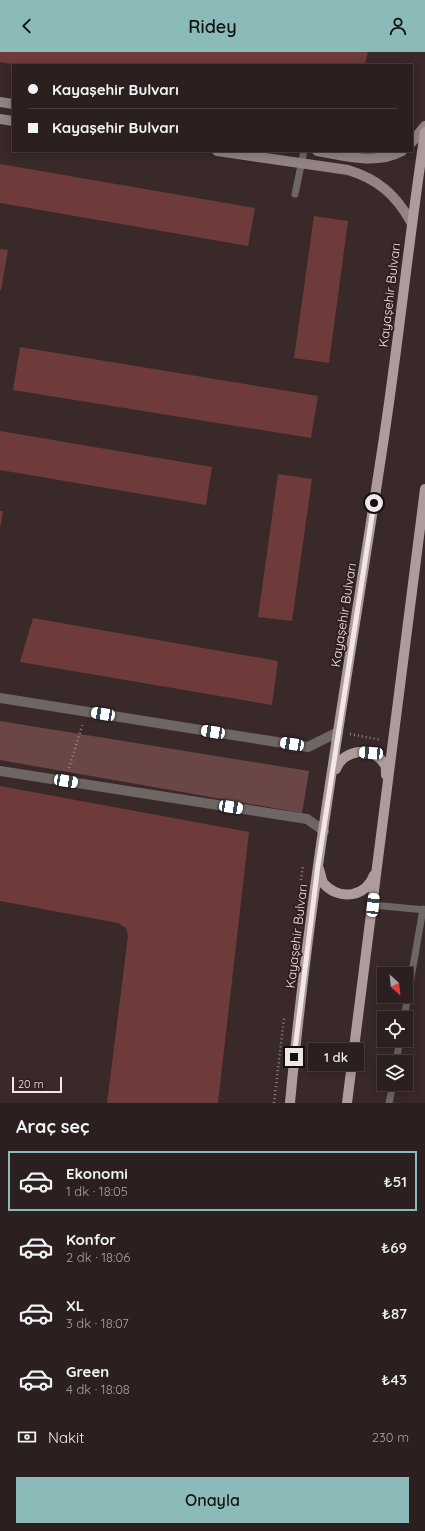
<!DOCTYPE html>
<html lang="tr">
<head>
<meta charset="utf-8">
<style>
	body { margin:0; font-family:Quicksand,sans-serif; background:#372c2c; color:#f1f3f6; height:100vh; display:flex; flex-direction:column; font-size:15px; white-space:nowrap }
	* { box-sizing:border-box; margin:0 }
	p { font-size:13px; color:#a6a2a4 }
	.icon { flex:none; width:22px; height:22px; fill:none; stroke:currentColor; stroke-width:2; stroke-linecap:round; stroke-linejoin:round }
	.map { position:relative; height:1051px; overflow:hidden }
	.side { display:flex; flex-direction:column; background:#2b1f1f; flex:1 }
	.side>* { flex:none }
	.banner { position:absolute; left:12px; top:12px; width:401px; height:88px; border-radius:0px; box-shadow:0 2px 10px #0003,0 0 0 1px #473d3d; display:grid; align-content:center; height:88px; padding:0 16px; background:#2b1f1f }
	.needle { width:26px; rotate:153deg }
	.tools { position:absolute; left:377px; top:915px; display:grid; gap:8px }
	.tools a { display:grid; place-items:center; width:36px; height:36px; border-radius:0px; background:#2b1f1f; box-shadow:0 2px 10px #0003,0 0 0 1px #473d3d; font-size:20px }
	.scale { position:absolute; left:12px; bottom:10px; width:50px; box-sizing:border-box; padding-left:4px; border:2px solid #f2e7e7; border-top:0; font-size:11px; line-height:14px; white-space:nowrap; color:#f2e7e7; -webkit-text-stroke:3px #2f201f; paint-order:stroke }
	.end { position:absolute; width:18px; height:18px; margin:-9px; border:5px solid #f2e7e7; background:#111; box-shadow:0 0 0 2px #111 }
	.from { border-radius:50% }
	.bubble { position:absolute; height:28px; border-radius:0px; background:#2b1f1f; box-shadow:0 2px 10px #0003,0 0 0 1px #473d3d; font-size:13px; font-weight:600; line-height:28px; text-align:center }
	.car { position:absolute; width:12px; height:24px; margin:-12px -6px; border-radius:5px; box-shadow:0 0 3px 1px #0007; background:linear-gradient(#fff 24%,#345 0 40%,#fff 0 76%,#345 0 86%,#fff 0) }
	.banner b { display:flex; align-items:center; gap:14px; height:38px; font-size:15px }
	.banner b+b { border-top:1px solid #473d3d }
	.banner i { width:10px; height:10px; background:#f1f3f6 }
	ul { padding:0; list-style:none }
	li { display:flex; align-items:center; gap:12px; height:60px; margin:0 8px 6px; padding:0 8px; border:2px solid transparent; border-radius:0px }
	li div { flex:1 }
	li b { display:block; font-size:15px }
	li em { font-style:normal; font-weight:600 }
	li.selected { border-color:#8bbbb9 }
	li>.icon { width:36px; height:36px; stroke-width:1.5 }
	h2 { padding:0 16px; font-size:18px; line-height:48px }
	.pay { display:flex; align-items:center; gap:10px; height:44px; padding:0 16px; font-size:15px }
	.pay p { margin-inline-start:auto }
	.action { display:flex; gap:8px; margin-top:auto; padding:8px 16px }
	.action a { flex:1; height:46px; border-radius:0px; background:#8bbbb9; color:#111; font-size:16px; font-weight:600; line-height:46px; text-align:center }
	header { display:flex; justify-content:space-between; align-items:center; height:52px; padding:0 16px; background:#8bbbb9; color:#111; font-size:18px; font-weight:600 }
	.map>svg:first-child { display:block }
	.green { fill:#6a4746 }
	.building { fill:#6f3a3a }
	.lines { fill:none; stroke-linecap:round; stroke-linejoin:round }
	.path { stroke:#938686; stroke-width:2.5; stroke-dasharray:1 3; stroke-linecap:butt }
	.lane { stroke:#6e6565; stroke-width:7 }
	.street { stroke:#6e6565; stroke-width:10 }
	.secondary { stroke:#918483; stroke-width:10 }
	.primary { stroke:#ad9c9b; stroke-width:10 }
	.route { stroke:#f2e7e7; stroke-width:5 }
	.labels { text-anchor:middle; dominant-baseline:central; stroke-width:4; stroke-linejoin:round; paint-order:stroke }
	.street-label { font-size:13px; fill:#f2e7e7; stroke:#2f201f }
</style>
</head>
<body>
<header><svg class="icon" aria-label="back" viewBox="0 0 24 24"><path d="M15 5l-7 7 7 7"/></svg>Ridey<svg class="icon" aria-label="person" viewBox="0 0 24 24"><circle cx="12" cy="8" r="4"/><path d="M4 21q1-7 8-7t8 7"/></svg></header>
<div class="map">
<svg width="425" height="1051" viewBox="0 0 425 1051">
	<rect width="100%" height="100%" fill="#392929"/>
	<path class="green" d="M0 669 309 719 302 761 0 708Z"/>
	<path class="building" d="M0 0H368L365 13H19L0 10Z
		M0 112 255 156 248 194 0 151Z
		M314 164 348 169 329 311 294 306Z
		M0 197 8 198 1 238H0Z
		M20 295 318 344 311 386 13 338Z
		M0 379 212 415 206 453 0 418Z
		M278 422 312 427 292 569 258 565Z
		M0 459H3L1 473H0Z
		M33 566 278 609 272 653 20 610Z
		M0 734 249 780 218 1051H107L128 884 126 876 118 871 0 849Z"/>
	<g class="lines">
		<path class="path" d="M350 682 381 688
			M69 716 83 671
			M298 852 303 813
			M274 1051 284 966"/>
		<path class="lane" d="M295 142 304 99
			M373 853 425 858
			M404 966 423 857
			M396 1010 400 988
			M389 1051 393 1032"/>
		<path class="street" d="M0 646 308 695 338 680
			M0 719 307 767 324 779"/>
		<path class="secondary" d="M0 50 13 52
			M0 67 13 69
			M412 90 425 74
			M217 99 348 118C378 127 396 143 411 170
			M317 99C344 104 376 113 402 99"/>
		<path class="primary" d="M336 717C343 697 374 693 385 713 386 715 386 720 386 723
			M319 817C321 822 321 828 324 832 340 849 366 845 374 823
			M290 1051C310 830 350 611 383 392 399 288 409 184 425 80
			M347 1051 425 437"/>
	</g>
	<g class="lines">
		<path class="route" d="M294 1005 318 813 374 451"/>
	</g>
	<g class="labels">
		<g class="street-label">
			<text transform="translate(389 243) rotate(-83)">Kayaşehir Bulvarı</text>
			<text transform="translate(343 563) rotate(-81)">Kayaşehir Bulvarı</text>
			<text transform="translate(296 884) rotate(-83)">Kayaşehir Bulvarı</text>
		</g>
	</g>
</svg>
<div class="tools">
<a><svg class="needle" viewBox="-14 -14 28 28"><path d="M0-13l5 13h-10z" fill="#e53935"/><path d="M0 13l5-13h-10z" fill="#a6a2a4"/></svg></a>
<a><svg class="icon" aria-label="locate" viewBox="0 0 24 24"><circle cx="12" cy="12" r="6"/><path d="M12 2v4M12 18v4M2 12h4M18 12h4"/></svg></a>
<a><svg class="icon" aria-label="layers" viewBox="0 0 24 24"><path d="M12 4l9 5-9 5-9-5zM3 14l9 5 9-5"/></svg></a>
</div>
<div class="scale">20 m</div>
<i class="end from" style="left:374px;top:451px"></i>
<i class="end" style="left:294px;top:1005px"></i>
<div class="bubble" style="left:308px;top:991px;width:56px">1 dk</div>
<i class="car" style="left:103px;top:662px;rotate:279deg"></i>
<i class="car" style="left:213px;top:680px;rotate:279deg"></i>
<i class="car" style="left:292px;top:692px;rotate:279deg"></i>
<i class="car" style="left:371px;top:701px;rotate:274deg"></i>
<i class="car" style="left:66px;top:729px;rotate:99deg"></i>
<i class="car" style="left:231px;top:755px;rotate:99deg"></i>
<i class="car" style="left:373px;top:853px;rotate:6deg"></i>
<div class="banner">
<b><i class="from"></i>Kayaşehir Bulvarı</b>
<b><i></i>Kayaşehir Bulvarı</b>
</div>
</div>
<section class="side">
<h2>Araç seç</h2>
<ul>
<li class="selected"><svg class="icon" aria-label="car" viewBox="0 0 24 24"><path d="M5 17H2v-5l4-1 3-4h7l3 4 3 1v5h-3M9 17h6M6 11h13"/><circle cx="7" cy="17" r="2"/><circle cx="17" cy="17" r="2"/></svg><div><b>Ekonomi</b><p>1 dk · 18:05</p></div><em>₺51</em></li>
<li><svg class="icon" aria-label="car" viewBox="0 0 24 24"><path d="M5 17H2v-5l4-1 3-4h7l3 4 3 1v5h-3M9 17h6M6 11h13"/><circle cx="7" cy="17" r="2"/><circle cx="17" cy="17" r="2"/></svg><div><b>Konfor</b><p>2 dk · 18:06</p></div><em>₺69</em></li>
<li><svg class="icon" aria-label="car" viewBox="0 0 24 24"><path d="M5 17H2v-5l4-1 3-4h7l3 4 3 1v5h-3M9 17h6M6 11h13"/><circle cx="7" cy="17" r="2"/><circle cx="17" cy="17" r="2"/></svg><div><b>XL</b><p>3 dk · 18:07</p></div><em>₺87</em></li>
<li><svg class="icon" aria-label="car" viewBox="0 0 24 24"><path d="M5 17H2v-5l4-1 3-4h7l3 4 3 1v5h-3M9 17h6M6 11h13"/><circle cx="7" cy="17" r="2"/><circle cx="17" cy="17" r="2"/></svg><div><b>Green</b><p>4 dk · 18:08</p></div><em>₺43</em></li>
</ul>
<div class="pay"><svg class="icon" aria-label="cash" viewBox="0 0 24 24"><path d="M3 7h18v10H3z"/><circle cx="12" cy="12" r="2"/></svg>Nakit<p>230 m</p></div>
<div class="action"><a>Onayla</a></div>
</section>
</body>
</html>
